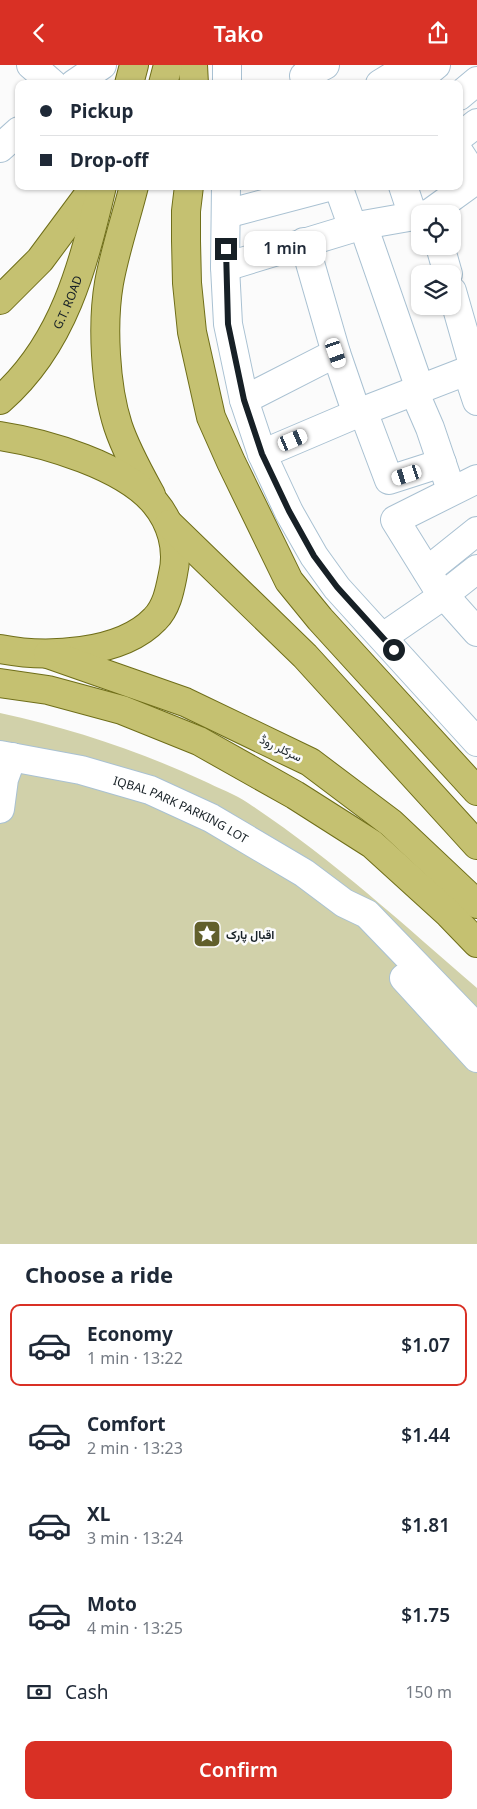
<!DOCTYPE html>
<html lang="en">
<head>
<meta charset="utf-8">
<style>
	body { margin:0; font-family:"Noto Sans",Vazirmatn,sans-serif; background:#f2f2f3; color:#1f2937; height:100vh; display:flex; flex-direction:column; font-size:19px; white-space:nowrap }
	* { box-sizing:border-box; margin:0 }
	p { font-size:16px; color:#747a83 }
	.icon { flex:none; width:28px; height:28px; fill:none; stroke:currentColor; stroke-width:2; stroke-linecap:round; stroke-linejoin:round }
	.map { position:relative; height:1179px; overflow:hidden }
	.side { display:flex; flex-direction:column; background:#fff; flex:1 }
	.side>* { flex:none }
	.banner { position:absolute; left:15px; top:15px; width:448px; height:110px; border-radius:10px; box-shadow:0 1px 4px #0004; display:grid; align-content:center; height:110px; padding:0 25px; background:#fff }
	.fabs { position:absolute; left:411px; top:140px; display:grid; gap:10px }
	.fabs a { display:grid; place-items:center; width:50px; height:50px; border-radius:10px; background:#fff; box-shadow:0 1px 4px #0004; font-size:25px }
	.end { position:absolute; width:22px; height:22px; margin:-11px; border:6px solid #172026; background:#fff; box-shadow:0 0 0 2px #fff }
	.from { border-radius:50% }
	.bubble { position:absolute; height:35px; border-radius:10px; background:#fff; box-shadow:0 1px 4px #0004; font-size:16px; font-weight:600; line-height:35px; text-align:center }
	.car { position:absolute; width:15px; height:30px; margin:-15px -8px; border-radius:6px; box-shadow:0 0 4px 1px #0007; background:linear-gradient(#fff 24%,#345 0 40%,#fff 0 76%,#345 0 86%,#fff 0) }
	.banner b { display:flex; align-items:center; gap:18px; height:48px; font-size:19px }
	.banner b+b { border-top:1px solid #e0e1e3 }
	.banner i { width:12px; height:12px; background:#1f2937 }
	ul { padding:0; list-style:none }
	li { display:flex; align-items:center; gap:15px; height:82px; margin:0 10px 8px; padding:0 15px; border:2px solid transparent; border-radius:10px }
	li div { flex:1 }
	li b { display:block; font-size:19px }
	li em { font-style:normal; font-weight:600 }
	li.current { border-color:#d93025 }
	li>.icon { width:45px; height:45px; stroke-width:1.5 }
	h2 { padding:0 25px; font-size:22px; line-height:60px }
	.pay { display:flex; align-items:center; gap:12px; height:55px; padding:0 25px; font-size:19px }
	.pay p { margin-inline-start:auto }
	.button { display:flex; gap:10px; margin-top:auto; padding:10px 25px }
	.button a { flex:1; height:58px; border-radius:10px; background:#d93025; color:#fff; font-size:20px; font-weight:600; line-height:58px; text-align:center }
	header { display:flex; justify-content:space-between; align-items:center; height:65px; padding:0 25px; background:#d93025; color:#fff; font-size:22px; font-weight:600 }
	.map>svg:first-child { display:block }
	.green { fill:#d1d1aa }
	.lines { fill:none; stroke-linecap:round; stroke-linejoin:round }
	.minor-casing { stroke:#a9c1d2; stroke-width:30 }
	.major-casing { stroke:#6f6e19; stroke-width:30 }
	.minor { stroke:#fff; stroke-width:28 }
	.major { stroke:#c5c171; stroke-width:28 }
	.route { stroke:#172026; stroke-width:6 }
	.labels { text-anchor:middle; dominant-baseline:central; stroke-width:5; stroke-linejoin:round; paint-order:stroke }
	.street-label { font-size:12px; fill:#172026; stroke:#fbfbfb }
	.poi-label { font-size:12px; font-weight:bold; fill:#172026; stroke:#fbfbfb; text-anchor:start }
</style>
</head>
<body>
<header><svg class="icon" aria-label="back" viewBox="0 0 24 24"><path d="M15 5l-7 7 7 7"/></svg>Tako<svg class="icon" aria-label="share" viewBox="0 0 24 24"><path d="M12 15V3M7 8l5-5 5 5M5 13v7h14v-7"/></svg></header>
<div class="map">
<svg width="477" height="1179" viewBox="0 0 477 1179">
	<rect width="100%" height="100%" fill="#fbfbfb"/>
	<path class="green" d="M0 648C70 663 139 686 204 716 218 723 235 729 248 738 330 792 403 859 477 923V1179H0Z"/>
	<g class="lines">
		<defs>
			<g id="minor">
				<path d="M31 0 53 19"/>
				<path d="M304 11 325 0"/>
				<path d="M74 19 102 0"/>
				<path d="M227 19V0"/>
				<path d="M380 19 406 3"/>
				<path d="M413 19 436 0"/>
				<path d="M459 31 477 16"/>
				<path d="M459 72 477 58"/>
				<path d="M0 83 19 66"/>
				<path d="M459 87 477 115"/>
				<path d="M226 121 225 202 228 259 244 335 262 389 289 447 314 491 337 523 477 677"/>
				<path d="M338 121 353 163"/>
				<path d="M403 121 413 151"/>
				<path d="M226 149 332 121"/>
				<path d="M426 149 430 148 477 114"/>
				<path d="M363 160 420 324"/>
				<path d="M304 177 336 288 357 349"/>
				<path d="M440 181 448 209"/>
				<path d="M225 202 363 160 420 150"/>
				<path d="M452 226 474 303"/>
				<path d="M467 306 477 336"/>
				<path d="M414 326 430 363 448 416"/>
				<path d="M244 335 336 288"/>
				<path d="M363 346 389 415 442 398"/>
				<path d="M262 389 363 346 477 302"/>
				<path d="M477 414 395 455 436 521 477 567"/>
				<path d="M427 506 477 466"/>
				<path d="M383 572 444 530 477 504"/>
				<path id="s1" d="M0 690 81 705 150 725 211 753 304 808 344 838 367 849 477 963"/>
				<path d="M0 744 4 714 12 692"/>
				<path d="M404 913 477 993"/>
			</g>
			<g id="major">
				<path d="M193 0 194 19"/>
				<path d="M129 19 134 0"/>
				<path d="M163 19 168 0"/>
				<path d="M134 121C126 153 115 185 109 218 102 259 105 321 118 361 126 385 139 408 151 430"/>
				<path d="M189 121 186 146V176L187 218 192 267 211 352 231 397 289 516 320 554 477 726"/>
				<path d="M0 235 40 195 95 121"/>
				<path id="s2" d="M0 335C64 279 83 201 102 121"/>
				<path d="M0 371C46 378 124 401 155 438 171 457 179 484 173 509 170 524 167 542 155 554 121 590 45 593 0 584"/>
				<path d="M169 459 305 591 477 780"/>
				<path d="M48 589 185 637 310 697 391 758 477 839"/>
				<path d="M0 618 48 625 122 645 199 676 295 730 372 779 449 849 477 878"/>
			</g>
		</defs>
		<use href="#minor" class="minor-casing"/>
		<use href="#major" class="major-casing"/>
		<use href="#minor" class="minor"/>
		<use href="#major" class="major"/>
	</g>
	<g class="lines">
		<path class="route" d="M226 184 228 259 244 335 262 389 289 446 314 491 337 522 394 585"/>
	</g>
	<defs>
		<symbol id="sight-square" viewBox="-11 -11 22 22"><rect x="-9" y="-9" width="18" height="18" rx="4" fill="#615f2b" stroke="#fbfbfb"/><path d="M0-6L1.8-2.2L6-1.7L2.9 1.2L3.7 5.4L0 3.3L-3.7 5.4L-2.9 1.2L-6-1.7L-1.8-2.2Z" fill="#fff"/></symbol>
	</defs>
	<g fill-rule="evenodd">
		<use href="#sight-square" x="191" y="853" width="32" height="32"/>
	</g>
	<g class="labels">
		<g class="street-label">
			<text stroke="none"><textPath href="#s2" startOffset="120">G.T. ROAD</textPath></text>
			<text transform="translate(281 683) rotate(26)">سرکلر روڈ</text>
			<text stroke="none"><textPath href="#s1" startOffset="190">IQBAL PARK PARKING LOT</textPath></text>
		</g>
		<g class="poi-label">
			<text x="226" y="869">اقبال پارک</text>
		</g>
	</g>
</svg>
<div class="fabs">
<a><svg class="icon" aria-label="locate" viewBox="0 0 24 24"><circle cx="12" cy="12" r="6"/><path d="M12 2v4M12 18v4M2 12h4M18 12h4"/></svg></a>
<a><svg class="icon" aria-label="layers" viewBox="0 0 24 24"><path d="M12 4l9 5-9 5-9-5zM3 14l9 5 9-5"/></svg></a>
</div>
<i class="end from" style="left:394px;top:585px"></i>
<i class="end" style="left:226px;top:184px"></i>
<div class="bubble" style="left:244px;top:166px;width:82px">1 min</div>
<i class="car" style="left:336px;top:288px;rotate:161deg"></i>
<i class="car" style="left:293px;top:375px;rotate:67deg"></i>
<i class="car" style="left:407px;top:410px;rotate:252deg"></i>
<div class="banner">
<b><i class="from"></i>Pickup</b>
<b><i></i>Drop-off</b>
</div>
</div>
<section class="side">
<h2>Choose a ride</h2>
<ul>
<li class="current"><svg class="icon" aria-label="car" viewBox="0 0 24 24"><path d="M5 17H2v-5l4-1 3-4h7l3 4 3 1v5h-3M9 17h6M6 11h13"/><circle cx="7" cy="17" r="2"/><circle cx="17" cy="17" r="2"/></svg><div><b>Economy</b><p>1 min · 13:22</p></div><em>$1.07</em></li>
<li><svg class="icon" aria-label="car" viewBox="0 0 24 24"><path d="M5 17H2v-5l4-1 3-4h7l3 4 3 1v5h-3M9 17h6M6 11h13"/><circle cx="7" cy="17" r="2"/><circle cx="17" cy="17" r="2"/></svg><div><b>Comfort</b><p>2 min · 13:23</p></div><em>$1.44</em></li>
<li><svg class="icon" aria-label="car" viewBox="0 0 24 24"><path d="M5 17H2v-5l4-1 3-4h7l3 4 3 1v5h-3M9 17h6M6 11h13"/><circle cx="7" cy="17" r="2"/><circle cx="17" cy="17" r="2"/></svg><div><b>XL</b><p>3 min · 13:24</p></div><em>$1.81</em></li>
<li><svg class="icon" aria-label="car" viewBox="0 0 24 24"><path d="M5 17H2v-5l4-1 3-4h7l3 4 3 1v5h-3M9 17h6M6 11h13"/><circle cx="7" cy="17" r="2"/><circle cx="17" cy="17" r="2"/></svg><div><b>Moto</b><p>4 min · 13:25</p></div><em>$1.75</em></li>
</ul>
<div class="pay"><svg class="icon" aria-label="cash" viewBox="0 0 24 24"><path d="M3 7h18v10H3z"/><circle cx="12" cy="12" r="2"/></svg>Cash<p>150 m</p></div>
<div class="button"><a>Confirm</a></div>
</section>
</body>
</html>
